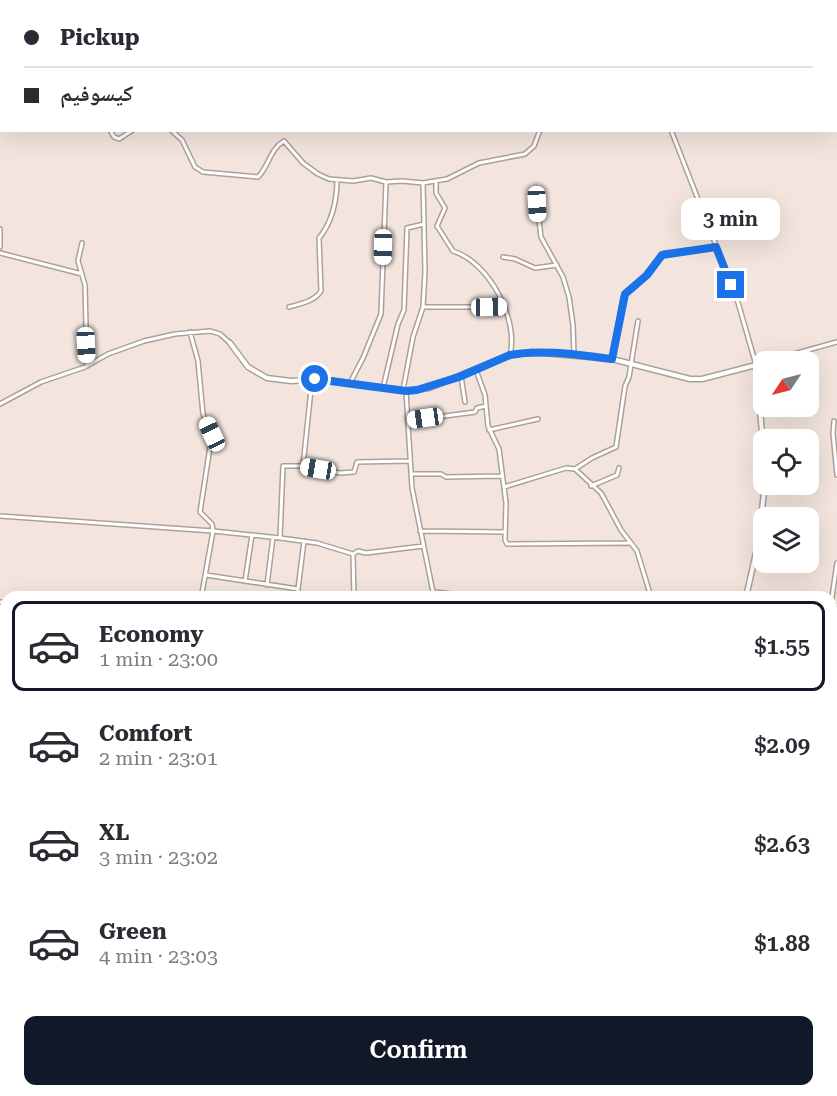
<!DOCTYPE html>
<html lang="en">
<head>
<meta charset="utf-8">
<style>
	body { margin:0; font-family:"Roboto Serif","Noto Naskh Arabic",serif; background:#f2f2f3; color:#2b2b33; height:100vh; display:flex; flex-direction:column; font-size:22px; white-space:nowrap }
	* { box-sizing:border-box; margin:0 }
	p { font-size:20px; color:#7c7c81 }
	.icon { flex:none; width:33px; height:33px; fill:none; stroke:currentColor; stroke-width:2; stroke-linecap:round; stroke-linejoin:round }
	.map { position:relative; flex:1; overflow:hidden }
	.sheet { position:absolute; left:0px; top:591px; width:837px; height:506px; display:flex; flex-direction:column; background:#fff; border-radius:18px 18px 0 0; box-shadow:0 6px 24px #0002 }
	.sheet>* { flex:none }
	.hud { position:absolute; left:0px; top:0px; width:837px; height:132px; box-shadow:0 6px 24px #0002; display:grid; align-content:center; height:132px; padding:0 24px; background:#fff }
	.needle { width:39px; rotate:235deg }
	.fabs { position:absolute; left:753px; top:351px; display:grid; gap:12px }
	.fabs a { display:grid; place-items:center; width:66px; height:66px; border-radius:12px; background:#fff; box-shadow:0 6px 24px #0002; font-size:30px }
	.end { position:absolute; width:27px; height:27px; margin:-14px; border:8px solid #1a73e8; background:#fff; box-shadow:0 0 0 3px #fff }
	.from { border-radius:50% }
	.bubble { position:absolute; height:42px; border-radius:12px; background:#fff; box-shadow:0 6px 24px #0002; font-size:20px; font-weight:600; line-height:42px; text-align:center }
	.car { position:absolute; width:18px; height:36px; margin:-18px -9px; border-radius:8px; box-shadow:0 0 4px 2px #0007; background:linear-gradient(#fff 24%,#345 0 40%,#fff 0 76%,#345 0 86%,#fff 0) }
	.hud b { display:flex; align-items:center; gap:21px; height:57px; font-size:22px }
	.hud b+b { border-top:2px solid #e1e1e2 }
	.hud i { width:15px; height:15px; background:#2b2b33 }
	ul { padding:10px 0 0; list-style:none }
	li { display:flex; align-items:center; gap:18px; height:90px; margin:0 12px 9px; padding:0 12px; border:3px solid transparent; border-radius:12px }
	li div { flex:1 }
	li b { display:block; font-size:22px }
	li em { font-style:normal; font-weight:600 }
	li.on { border-color:#111827 }
	li>.icon { width:54px; height:54px; stroke-width:1.5 }
	.action { display:flex; gap:12px; margin-top:auto; padding:12px 24px }
	.action a { flex:1; height:69px; border-radius:12px; background:#111827; color:#fff; font-size:24px; font-weight:600; line-height:69px; text-align:center }
	.map>svg:first-child { display:block }
	.lines { fill:none; stroke-linecap:round; stroke-linejoin:round }
	.minor-casing { stroke:#ada099; stroke-width:6 }
	.tertiary-casing { stroke:#ada099; stroke-width:7 }
	.minor { stroke:#fff; stroke-width:3 }
	.tertiary { stroke:#fff; stroke-width:4 }
	.route { stroke:#1a73e8; stroke-width:8 }
</style>
</head>
<body>
<div class="map">
<svg width="837" height="1096" viewBox="0 0 837 1096">
	<rect width="100%" height="100%" fill="#f3e5de"/>
	<g class="lines">
		<defs>
			<path id="minor" d="M609 0V2
				M226 2 233 0
				M0 10H2
				M836 37H837
				M0 111 2 110
				M0 119 2 118
				M110 130 114 137 119 139 133 130
				M171 130 182 140 195 167 203 172 258 177C269 166 270 149 284 141L303 163 318 174 329 179 353 181 371 178 386 182 402 181 423 183 447 179 479 163 525 154 534 146 540 130
				M671 130 737 299 756 365 764 362
				M436 183V193L445 208 437 226 453 251C489 262 519 319 510 355
				M537 204 541 237 563 277 569 297 573 325 574 354
				M0 229V247
				M82 243 78 261 85 285 87 366
				M0 253 82 274
				M503 257 515 259 535 268 557 265
				M289 307C300 304 315 301 321 291L319 238C332 223 337 200 337 180
				M423 307 425 272 424 224
				M190 332 198 361 203 414 212 434 200 512 212 524 213 531 202 593 200 597
				M612 359 623 298C626 292 628 291 634 287 646 278 653 262 665 253L716 247
				M765 362 837 342
				M476 370 485 395 488 426 499 449 506 503 505 540 507 544 630 543
				M461 376 465 402
				M312 380 303 466H283L280 538 317 543 353 554 358 551 366 553 423 546
				M350 383 363 358 381 314 386 182
				M383 388 398 324 404 310 407 228 424 224 423 183
				M403 390 413 337 423 307H504
				M406 391 412 488 434 597
				M0 404 41 382 85 367 108 354 144 341 175 334 210 331 220 334 230 343
				M408 421 475 412 477 408 486 406
				M834 421 833 433 837 475
				M489 430 538 419
				M303 466 340 473 354 472 357 462 410 461
				M575 469 592 458 616 447 625 386 629 377 638 321
				M412 474H441L446 477 502 476
				M591 486 617 475 619 468
				M504 487 566 468 575 469 601 493 606 502 621 530 637 551 651 597
				M0 516 213 531 280 538
				M420 531 505 532
				M353 554 354 597
				M206 575 298 589
				M245 581 252 535
				M267 585 273 537
				M434 592 461 595
				M297 597 304 541
				M0 602 6 603
				M831 604 837 563
				M831 608 837 609
				M0 686 6 687
				M0 839 4 838 6 708
				M831 844 837 845
				M831 898 833 879 837 864
				M831 1006 837 1007
				M301 1090 316 1092
				M459 1090 460 1096
				M168 1093 244 1090
				M585 1096 586 1090
				M626 1096 627 1090
				M646 1096 647 1090
				M686 1096 688 1090"/>
			<path id="tertiary" d="M230 343 248 367 267 378 291 381 321 379 406 391 429 388 510 355 531 352 612 359 690 379H702L756 365 764 455
				M746 597 758 544 765 484
				M533 1096 534 1090"/>
		</defs>
		<use href="#minor" class="minor-casing"/>
		<use href="#tertiary" class="tertiary-casing"/>
		<use href="#minor" class="minor"/>
		<use href="#tertiary" class="tertiary"/>
	</g>
	<g class="lines">
		<path class="route" d="M315 379 406 391 417 390 459 377 510 355C543 349 579 355 612 359L625 294 647 275 662 255 716 247 731 285"/>
	</g>
</svg>
<div class="fabs">
<a><svg class="needle" viewBox="-14 -14 28 28"><path d="M0-13l5 13h-10z" fill="#e53935"/><path d="M0 13l5-13h-10z" fill="#7c7c81"/></svg></a>
<a><svg class="icon" aria-label="locate" viewBox="0 0 24 24"><circle cx="12" cy="12" r="6"/><path d="M12 2v4M12 18v4M2 12h4M18 12h4"/></svg></a>
<a><svg class="icon" aria-label="layers" viewBox="0 0 24 24"><path d="M12 4l9 5-9 5-9-5zM3 14l9 5 9-5"/></svg></a>
</div>
<i class="end from" style="left:315px;top:379px"></i>
<i class="end" style="left:731px;top:285px"></i>
<div class="bubble" style="left:681px;top:198px;width:99px">3 min</div>
<i class="car" style="left:537px;top:204px;rotate:177deg"></i>
<i class="car" style="left:383px;top:247px;rotate:181deg"></i>
<i class="car" style="left:489px;top:307px;rotate:89deg"></i>
<i class="car" style="left:86px;top:345px;rotate:177deg"></i>
<i class="car" style="left:425px;top:418px;rotate:262deg"></i>
<i class="car" style="left:212px;top:434px;rotate:335deg"></i>
<i class="car" style="left:318px;top:469px;rotate:280deg"></i>
<div class="hud">
<b><i class="from"></i>Pickup</b>
<b><i></i>كيسوفيم</b>
</div>
<section class="sheet">
<ul>
<li class="on"><svg class="icon" aria-label="car" viewBox="0 0 24 24"><path d="M5 17H2v-5l4-1 3-4h7l3 4 3 1v5h-3M9 17h6M6 11h13"/><circle cx="7" cy="17" r="2"/><circle cx="17" cy="17" r="2"/></svg><div><b>Economy</b><p>1 min · 23:00</p></div><em>$1.55</em></li>
<li><svg class="icon" aria-label="car" viewBox="0 0 24 24"><path d="M5 17H2v-5l4-1 3-4h7l3 4 3 1v5h-3M9 17h6M6 11h13"/><circle cx="7" cy="17" r="2"/><circle cx="17" cy="17" r="2"/></svg><div><b>Comfort</b><p>2 min · 23:01</p></div><em>$2.09</em></li>
<li><svg class="icon" aria-label="car" viewBox="0 0 24 24"><path d="M5 17H2v-5l4-1 3-4h7l3 4 3 1v5h-3M9 17h6M6 11h13"/><circle cx="7" cy="17" r="2"/><circle cx="17" cy="17" r="2"/></svg><div><b>XL</b><p>3 min · 23:02</p></div><em>$2.63</em></li>
<li><svg class="icon" aria-label="car" viewBox="0 0 24 24"><path d="M5 17H2v-5l4-1 3-4h7l3 4 3 1v5h-3M9 17h6M6 11h13"/><circle cx="7" cy="17" r="2"/><circle cx="17" cy="17" r="2"/></svg><div><b>Green</b><p>4 min · 23:03</p></div><em>$1.88</em></li>
</ul>
<div class="action"><a>Confirm</a></div>
</section>
</div>
</body>
</html>
